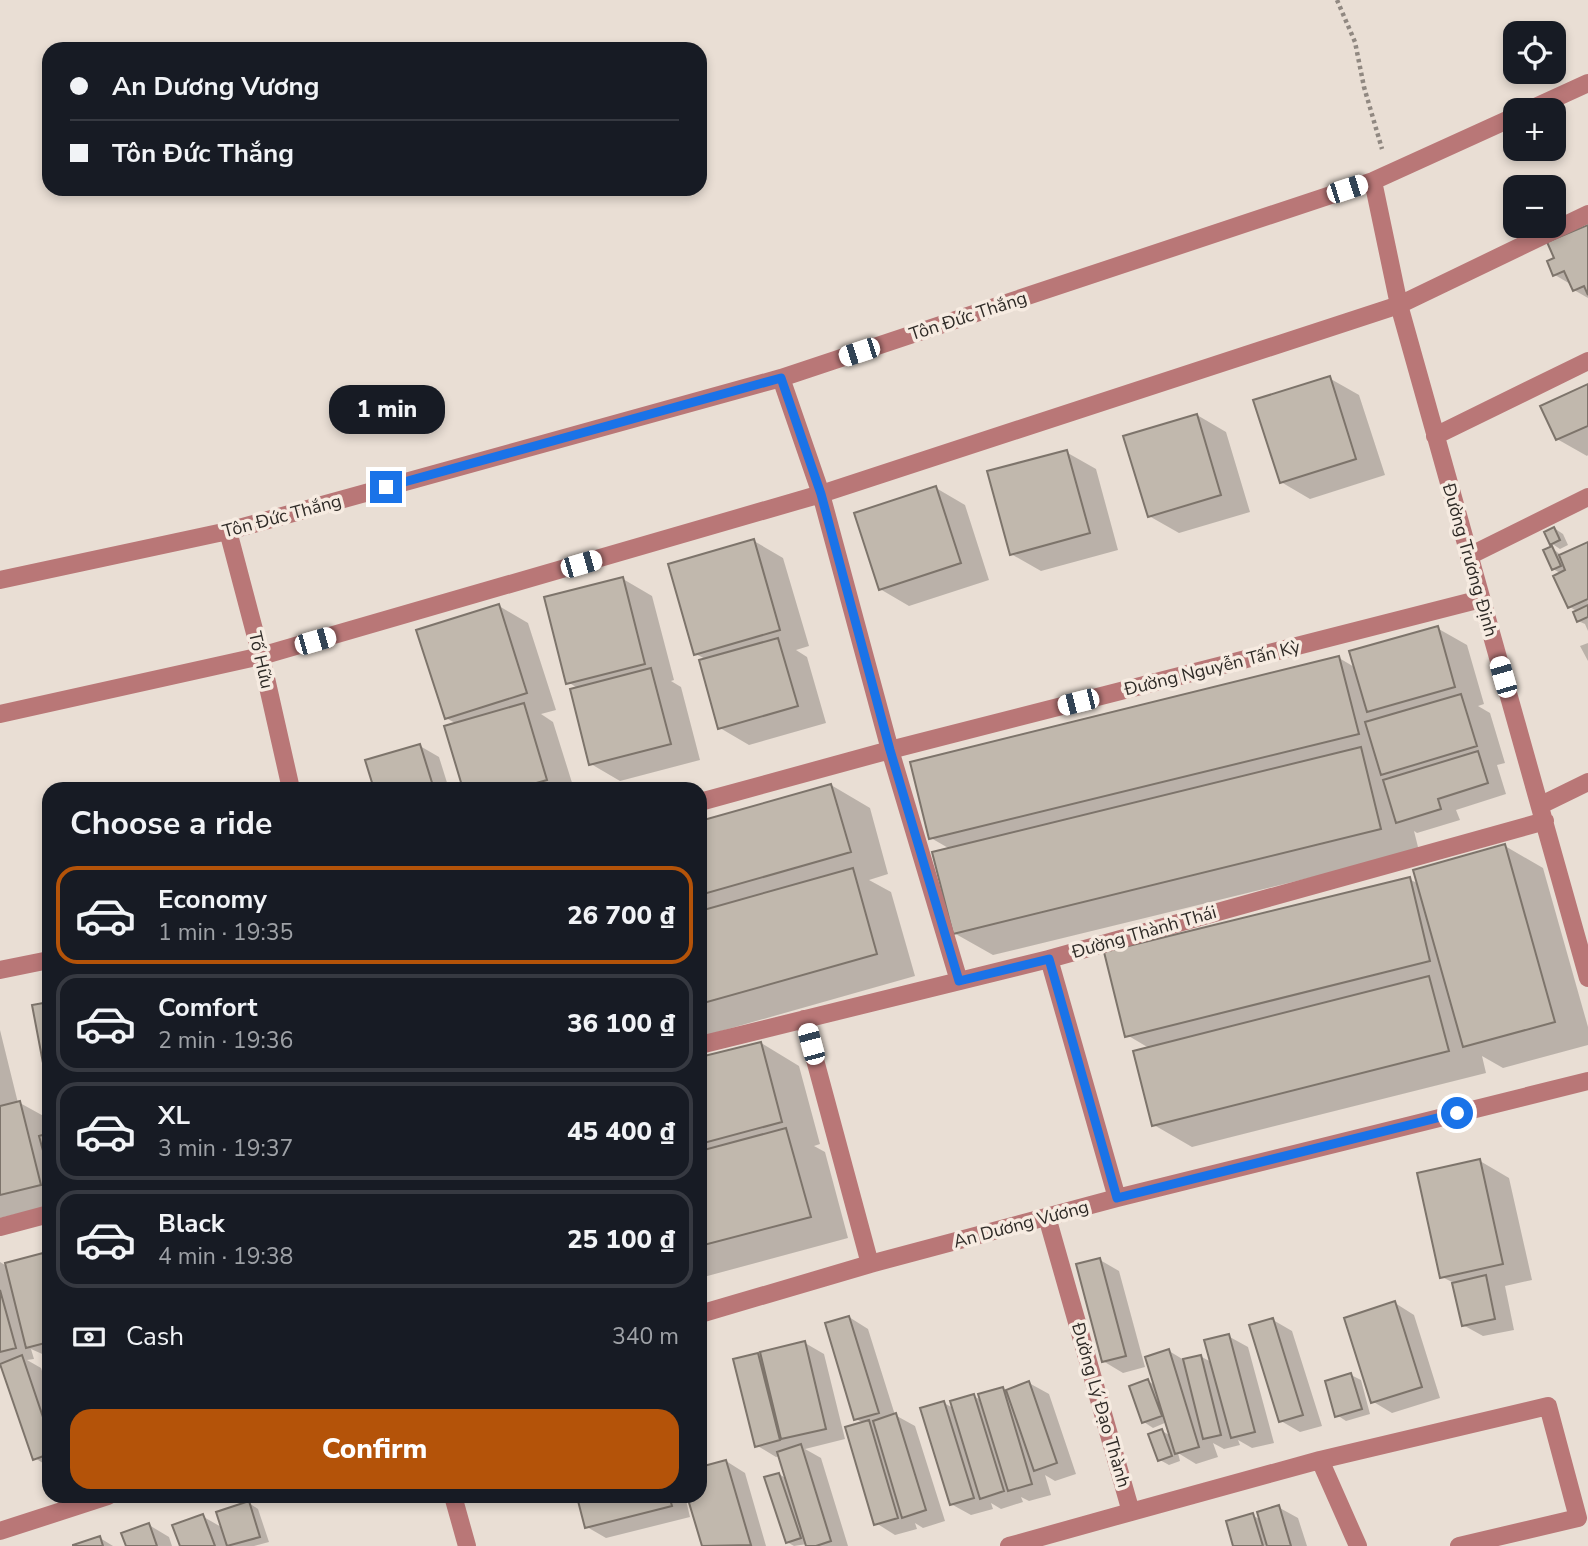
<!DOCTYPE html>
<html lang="en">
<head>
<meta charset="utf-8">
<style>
	body { margin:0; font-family:"Nunito Sans",sans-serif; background:#20242c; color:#f1f3f6; height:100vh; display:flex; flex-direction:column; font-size:26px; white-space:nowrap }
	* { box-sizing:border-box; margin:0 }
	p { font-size:23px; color:#9ea1a6 }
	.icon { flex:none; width:38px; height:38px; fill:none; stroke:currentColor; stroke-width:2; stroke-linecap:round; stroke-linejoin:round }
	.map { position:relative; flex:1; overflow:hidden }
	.panel { position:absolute; left:42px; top:782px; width:665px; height:721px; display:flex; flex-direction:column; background:#171b24; border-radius:21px; box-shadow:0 4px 10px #0003 }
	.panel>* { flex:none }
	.guide { position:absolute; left:42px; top:42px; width:665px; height:154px; border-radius:21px; box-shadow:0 4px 10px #0003; display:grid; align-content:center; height:154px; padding:0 28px; background:#171b24 }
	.fabs { position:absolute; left:1503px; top:21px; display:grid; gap:14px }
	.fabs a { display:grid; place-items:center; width:63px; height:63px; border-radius:14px; background:#171b24; box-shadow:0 4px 10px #0003; font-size:35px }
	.end { position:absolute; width:32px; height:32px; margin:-16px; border:9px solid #1a73e8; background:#fff; box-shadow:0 0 0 4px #fff }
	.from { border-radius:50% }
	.bubble { position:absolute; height:49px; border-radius:21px; background:#171b24; box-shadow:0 4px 10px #0003; font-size:23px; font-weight:800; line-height:49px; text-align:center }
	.car { position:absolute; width:21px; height:42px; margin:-21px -10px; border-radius:9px; box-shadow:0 0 5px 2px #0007; background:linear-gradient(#fff 24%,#345 0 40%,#fff 0 76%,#345 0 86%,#fff 0) }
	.guide b { display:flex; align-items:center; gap:24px; height:66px; font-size:26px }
	.guide b+b { border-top:2px solid #363941 }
	.guide i { width:18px; height:18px; background:#f1f3f6 }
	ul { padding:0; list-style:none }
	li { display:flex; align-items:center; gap:21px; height:98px; margin:0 14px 10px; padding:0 14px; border:4px solid #363941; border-radius:21px }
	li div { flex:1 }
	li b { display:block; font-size:26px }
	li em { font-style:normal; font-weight:800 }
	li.current { border-color:#b45309 }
	li>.icon { width:63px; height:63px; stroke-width:1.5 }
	h2 { padding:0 28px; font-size:32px; line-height:84px }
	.pay { display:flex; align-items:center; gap:18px; height:77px; padding:0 28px; font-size:26px }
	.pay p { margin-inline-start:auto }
	.cta { display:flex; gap:14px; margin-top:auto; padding:14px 28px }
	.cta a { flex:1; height:80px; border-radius:21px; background:#b45309; color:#fff; font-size:28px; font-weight:800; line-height:80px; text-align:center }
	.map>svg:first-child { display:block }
	.shadow { fill:#0003 }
	.building { fill:#c1b8ad; stroke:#7d746b; stroke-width:2 }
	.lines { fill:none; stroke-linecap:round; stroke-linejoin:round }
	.path { stroke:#908881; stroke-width:4.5; stroke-dasharray:3.5 3.5; stroke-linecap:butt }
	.minor { stroke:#b97777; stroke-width:18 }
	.route { stroke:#1a73e8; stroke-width:9 }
	.labels { text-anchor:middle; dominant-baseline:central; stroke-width:7; stroke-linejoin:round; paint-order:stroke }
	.street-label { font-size:18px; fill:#2f2b27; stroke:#f6ebe1 }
</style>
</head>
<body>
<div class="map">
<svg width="1588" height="1546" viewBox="0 0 1588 1546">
	<rect width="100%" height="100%" fill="#e9ded4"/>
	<path class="shadow" d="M1588 227V298L1574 290 1572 285 1555 275 1556 259Z
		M1329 378 1359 395 1385 475 1310 499 1281 482Z
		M1588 386V455L1587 456 1557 439Z
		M1197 415 1226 432 1250 512 1179 533 1149 516Z
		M1066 452 1096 469 1118 550 1041 571 1011 554Z
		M936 488 965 505 989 580 909 606 880 589Z
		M1554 528 1563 534 1568 545 1560 549 1551 543Z
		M754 541 783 558 809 646 796 650 807 657 826 723 749 745 720 728 707 660 696 654Z
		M1588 544V631L1585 624 1578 621V612L1570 607 1562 574 1553 569 1552 548 1562 556Z
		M623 579 652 596 674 680 671 681 681 687 700 760 620 781 591 764 579 689 568 682Z
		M499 606 528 623 556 710 541 714 553 722 574 789H465L446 728 457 724 446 718Z
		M1437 628 1467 645 1484 704 1478 706 1490 713 1505 763 1497 765 1506 794 1456 810 1460 820 1417 833 1414 831 1419 851 993 955 954 933 950 849 931 838 1339 658 1356 668Z
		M1588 643V661L1580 646Z
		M420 746 439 757 449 789H376L367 762Z
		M831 785 870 808 888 874 869 880 891 892 915 976 700 1037V822Z
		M1505 846 1543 868 1588 1027V1045L1503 1068 1482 1056 1486 1073 1192 1147 1154 1125 1149 1048 1127 1035 1409 879 1419 884Z
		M0 1030 18 1103H20L49 1119V1206L0 1218Z
		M761 1043 799 1066 820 1144 814 1146 825 1152 848 1238 700 1278V1059Z
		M1480 1161 1509 1178 1532 1280 1505 1286 1514 1330 1483 1336 1463 1325 1454 1283 1442 1277Z
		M43 1255 49 1259V1357L31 1349 34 1359 27 1360 41 1368 49 1392V1467L35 1458 3 1367 0 1368V1262L5 1265Z
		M1100 1260 1119 1271 1145 1367 1123 1373 1103 1361Z
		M1395 1303 1414 1315 1440 1398 1392 1413 1372 1401Z
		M849 1317 868 1329 895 1415 915 1426 945 1521 923 1528 915 1523 917 1529 895 1535 876 1523 864 1423 856 1419Z
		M1273 1320 1292 1331 1322 1426 1300 1432 1281 1421Z
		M1228 1336 1248 1347 1274 1443 1252 1448 1238 1440 1240 1445 1224 1449 1213 1443 1218 1457 1196 1464 1178 1453 1180 1461 1169 1465 1160 1460 1162 1431 1171 1436 1167 1422 1153 1428 1144 1422 1148 1381 1156 1386 1169 1351 1184 1360 1200 1356 1213 1363Z
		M805 1343 824 1354 845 1439 805 1449 821 1458 848 1546H808L807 1544 794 1546 787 1542 779 1474 787 1479 780 1456 776 1457 756 1445 758 1355 763 1358Z
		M1351 1375 1361 1380 1370 1414 1346 1421 1337 1415Z
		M1029 1383 1049 1394 1076 1474 1055 1481 1045 1475 1051 1495 1029 1501 1021 1497 1023 1502 1001 1509 991 1503 993 1509 971 1515 951 1504 944 1403 955 1409 974 1396 982 1401 1002 1389 1007 1391Z
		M726 1461 745 1473 766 1546H703L689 1496H700V1469Z
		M587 1496H685L690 1517 606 1538 587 1527 579 1498Z
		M249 1503 258 1509 269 1542 254 1546H182L202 1516 223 1528Z
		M1278 1507 1298 1518 1307 1546H1235L1252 1515 1261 1520Z
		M149 1525 169 1537 172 1546H128Z
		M100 1538 113 1546H75Z"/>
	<path class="building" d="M1588 225V295L1584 286 1573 291 1564 271 1553 276 1547 261 1554 258 1547 242Z
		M1330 376 1356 459 1280 483 1253 400Z
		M1588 384V426L1556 440 1540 406Z
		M1197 414 1221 495 1148 517 1123 436Z
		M1067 450 1090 533 1010 555 987 471Z
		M936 486 961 563 879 590 854 513Z
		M1554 527 1560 540 1550 545 1544 532Z
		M754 539 780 630 694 655 668 564Z
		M1588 542V599L1568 608 1553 576 1565 570 1559 555Z
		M1552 546 1561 566 1552 570 1543 550Z
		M623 577 645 664 566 684 544 597Z
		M499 604 527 693 445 719 416 630Z
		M1588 605V617L1577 622 1573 612Z
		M1438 626 1455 687 1367 712 1349 651Z
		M778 638 798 706 718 729 699 660Z
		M1339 656 1359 734 929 839 910 762Z
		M651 668 671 744 589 765 570 689Z
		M1461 694 1477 746 1381 775 1365 722Z
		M524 703 547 780 515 789H463L444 726Z
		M420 744 434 789H374L365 760Z
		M1361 747 1381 829 953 934 932 852Z
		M1478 751 1488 783 1438 799 1441 809 1396 823 1383 780Z
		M831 784 851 852 700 895V821Z
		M1505 844 1555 1022 1463 1047 1413 870Z
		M853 868 877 954 700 1004V911Z
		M1410 877 1430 961 1125 1037 1104 952Z
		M1429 976 1449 1051 1152 1126 1133 1051Z
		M49 1002V1084H47L32 1005Z
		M761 1042 782 1122 700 1144V1057Z
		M20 1101 41 1185 0 1195V1106Z
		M786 1128 811 1217 700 1246V1151Z
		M49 1133V1173L39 1136Z
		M1480 1159 1503 1264 1440 1278 1417 1173Z
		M43 1253 49 1277V1342L26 1348 5 1263Z
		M1100 1258 1126 1356 1102 1362 1076 1264Z
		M1486 1275 1495 1319 1462 1326 1452 1283Z
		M0 1290 16 1348 0 1352Z
		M1395 1301 1422 1387 1371 1403 1344 1318Z
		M849 1316 879 1413 854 1420 825 1323Z
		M1273 1318 1303 1415 1279 1422 1249 1325Z
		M1229 1334 1255 1432 1231 1438 1204 1340Z
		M805 1341 826 1429 781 1439 760 1352Z
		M1169 1349 1199 1447 1175 1454 1145 1357Z
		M758 1353 780 1440 755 1447 733 1359Z
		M22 1355 49 1435V1454L33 1460 0 1364Z
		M1201 1355 1221 1435 1203 1439 1183 1359Z
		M1351 1373 1362 1409 1335 1417 1325 1381Z
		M1148 1379 1162 1416 1142 1423 1129 1386Z
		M1029 1381 1057 1463 1034 1471 1006 1390Z
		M1003 1387 1032 1484 1008 1491 978 1394Z
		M974 1394 1004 1491 980 1499 950 1401Z
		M944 1401 974 1498 950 1505 920 1408Z
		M896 1413 926 1510 902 1518 873 1421Z
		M869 1420 898 1518 874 1525 845 1427Z
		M1162 1429 1172 1456 1158 1461 1148 1434Z
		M801 1444 831 1541 816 1546H806L777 1452Z
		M726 1460 751 1545 702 1546 687 1496H700V1467Z
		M779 1473 801 1538 786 1543 764 1477Z
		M669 1496 672 1506 585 1528 577 1497Z
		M249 1501 260 1537 227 1546 216 1512Z
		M1279 1505 1291 1546H1267L1257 1512Z
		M1253 1513 1263 1546H1233L1226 1521Z
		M203 1514 215 1546H180L172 1525Z
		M149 1523 157 1546H126L121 1533Z
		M100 1536 103 1546H73V1545Z"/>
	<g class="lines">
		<path class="path" d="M1337 0 1355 42 1364 87 1382 149"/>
		<path class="minor" d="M1529 110 1588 83
			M1373 181 1399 305 1588 978
			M781 378 821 494 890 750 959 981
			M1435 436 1588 361
			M228 531 261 656 291 789
			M1469 556 1588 497
			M0 580 228 531 781 378 1373 181 1516 116
			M0 714 261 656 821 494 1399 305 1588 214
			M700 802 890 750 1481 599
			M1541 805 1588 782
			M1049 959 1117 1198
			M0 970 49 960
			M804 1019 870 1264
			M700 1045 1049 959 1545 821
			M0 1227 49 1214
			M700 1314 870 1264 1117 1198 1588 1081
			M1320 1460 1358 1546
			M453 1496 467 1546
			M1131 1512 1320 1460 1548 1406 1578 1518 1459 1546
			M0 1531 108 1496
			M1009 1546 1131 1512 1047 1217"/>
	</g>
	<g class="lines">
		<path class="route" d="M386 487 781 378 821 494 890 750 959 981 1049 959 1117 1198 1457 1113"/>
	</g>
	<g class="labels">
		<g class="street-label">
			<text transform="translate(968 316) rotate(-18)">Tôn Đức Thắng</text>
			<text transform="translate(282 516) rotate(-15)">Tôn Đức Thắng</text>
			<text transform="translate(1470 560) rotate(74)">Đường Trương Định</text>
			<text transform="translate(261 660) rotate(77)">Tố Hữu</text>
			<text transform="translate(1212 668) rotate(-14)">Đường Nguyễn Tấn Kỳ</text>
			<text transform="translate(1144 932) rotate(-16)">Đường Thành Thái</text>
			<text transform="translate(1021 1224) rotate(-15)">An Dương Vương</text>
			<text transform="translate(1101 1405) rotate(74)">Đường Lý Đạo Thành</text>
		</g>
	</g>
</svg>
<div class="fabs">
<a><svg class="icon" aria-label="locate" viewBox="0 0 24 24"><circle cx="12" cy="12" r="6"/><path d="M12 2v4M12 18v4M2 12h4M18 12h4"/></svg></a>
<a>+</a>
<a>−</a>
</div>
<i class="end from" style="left:1457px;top:1113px"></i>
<i class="end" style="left:386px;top:487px"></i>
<div class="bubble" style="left:329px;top:385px;width:116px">1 min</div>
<i class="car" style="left:1347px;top:189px;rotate:72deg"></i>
<i class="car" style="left:859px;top:352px;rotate:252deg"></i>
<i class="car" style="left:581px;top:564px;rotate:74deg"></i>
<i class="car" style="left:315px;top:641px;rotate:74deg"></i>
<i class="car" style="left:1503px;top:677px;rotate:344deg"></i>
<i class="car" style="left:1078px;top:702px;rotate:256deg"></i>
<i class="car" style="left:811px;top:1044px;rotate:345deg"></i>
<div class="guide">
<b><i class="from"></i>An Dương Vương</b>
<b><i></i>Tôn Đức Thắng</b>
</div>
<section class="panel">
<h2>Choose a ride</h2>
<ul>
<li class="current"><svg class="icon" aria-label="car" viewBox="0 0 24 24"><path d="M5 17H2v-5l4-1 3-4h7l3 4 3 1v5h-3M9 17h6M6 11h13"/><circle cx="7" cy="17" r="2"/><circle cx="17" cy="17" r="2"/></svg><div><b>Economy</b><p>1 min · 19:35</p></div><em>26 700 ₫</em></li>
<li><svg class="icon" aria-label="car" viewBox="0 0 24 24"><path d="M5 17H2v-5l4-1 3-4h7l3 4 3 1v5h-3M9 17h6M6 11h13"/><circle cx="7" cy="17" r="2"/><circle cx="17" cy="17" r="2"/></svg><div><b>Comfort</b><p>2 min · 19:36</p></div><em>36 100 ₫</em></li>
<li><svg class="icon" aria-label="car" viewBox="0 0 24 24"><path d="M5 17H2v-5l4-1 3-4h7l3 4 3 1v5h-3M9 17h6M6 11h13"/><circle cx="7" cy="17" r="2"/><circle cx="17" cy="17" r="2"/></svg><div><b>XL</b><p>3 min · 19:37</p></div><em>45 400 ₫</em></li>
<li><svg class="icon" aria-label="car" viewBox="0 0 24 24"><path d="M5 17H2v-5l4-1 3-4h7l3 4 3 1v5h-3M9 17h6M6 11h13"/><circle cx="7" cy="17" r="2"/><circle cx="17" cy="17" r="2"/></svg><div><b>Black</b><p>4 min · 19:38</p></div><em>25 100 ₫</em></li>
</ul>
<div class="pay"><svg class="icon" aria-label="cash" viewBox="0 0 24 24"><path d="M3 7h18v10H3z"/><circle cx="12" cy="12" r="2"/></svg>Cash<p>340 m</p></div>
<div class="cta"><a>Confirm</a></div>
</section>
</div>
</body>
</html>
